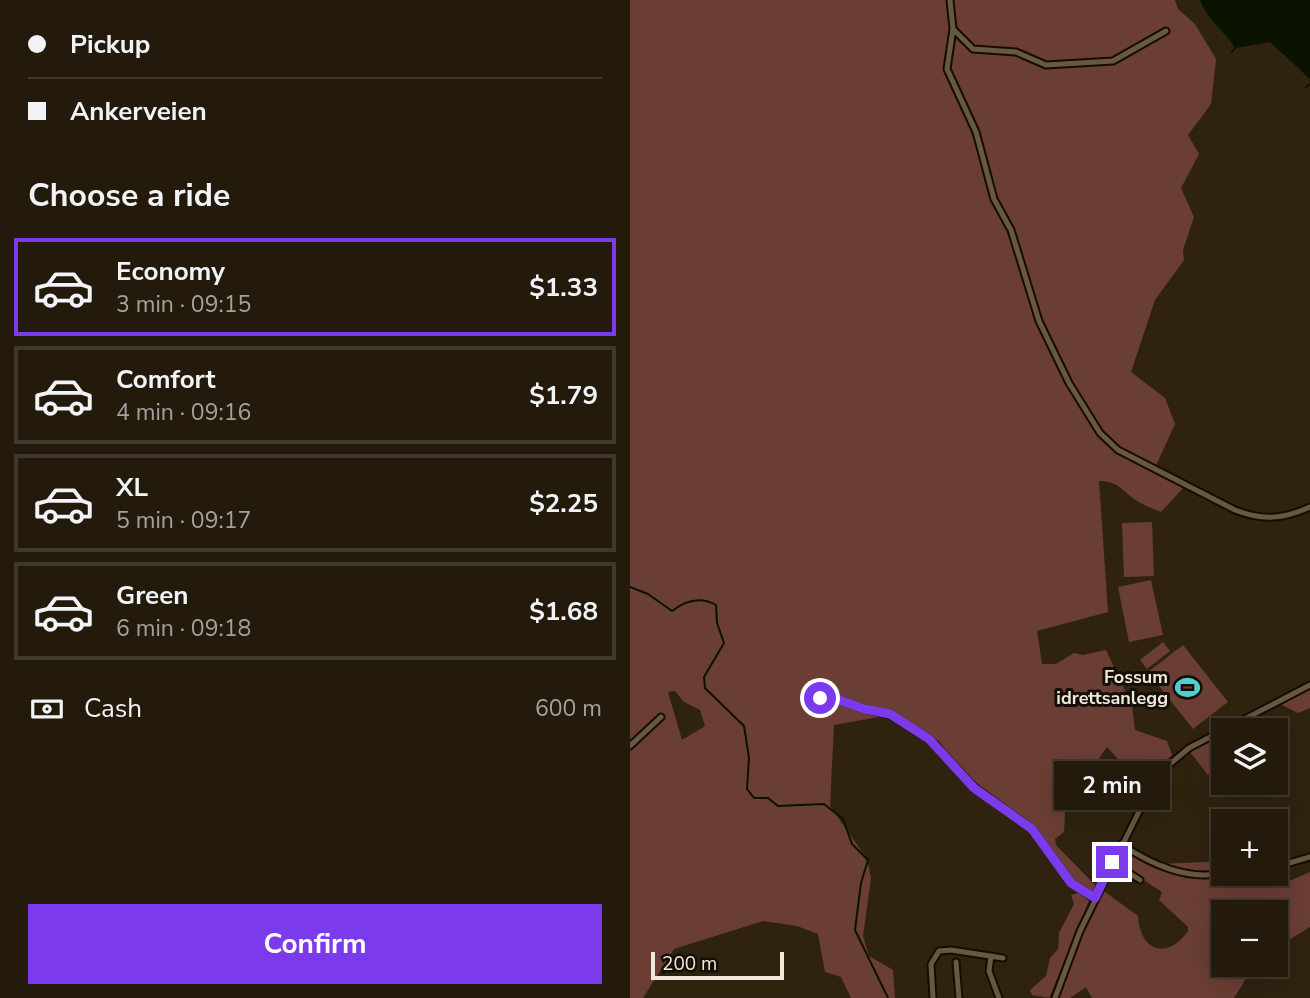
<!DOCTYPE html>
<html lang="en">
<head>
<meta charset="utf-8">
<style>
	body { margin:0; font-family:"Nunito Sans",sans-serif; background:#2b2314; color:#f1f3f6; height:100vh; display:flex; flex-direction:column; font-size:26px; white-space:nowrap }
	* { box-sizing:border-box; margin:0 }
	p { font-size:23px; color:#a3a19d }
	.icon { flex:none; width:38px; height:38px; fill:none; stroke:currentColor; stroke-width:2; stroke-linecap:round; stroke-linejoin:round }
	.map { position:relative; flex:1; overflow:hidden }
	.details { display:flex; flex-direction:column; background:#231a0b; width:630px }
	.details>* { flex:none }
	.hud { display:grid; align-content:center; height:154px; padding:0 28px; background:#231a0b }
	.buttons { position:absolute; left:581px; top:718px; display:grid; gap:14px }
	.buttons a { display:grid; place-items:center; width:77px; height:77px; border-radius:0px; background:#231a0b; box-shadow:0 7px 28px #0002,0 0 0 2px #40382c; font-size:35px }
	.scale { position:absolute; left:21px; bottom:18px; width:133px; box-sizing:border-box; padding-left:7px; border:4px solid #efe8db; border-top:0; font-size:19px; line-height:24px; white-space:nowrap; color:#efe8db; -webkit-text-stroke:5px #130e06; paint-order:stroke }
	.end { position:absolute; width:32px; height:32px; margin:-16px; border:9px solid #7c3aed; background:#fff; box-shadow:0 0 0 4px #fff }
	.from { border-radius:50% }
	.bubble { position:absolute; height:49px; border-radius:0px; background:#231a0b; box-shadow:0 7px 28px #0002,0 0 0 2px #40382c; font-size:23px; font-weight:700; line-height:49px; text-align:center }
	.hud b { display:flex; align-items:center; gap:24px; height:66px; font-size:26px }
	.hud b+b { border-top:2px solid #40382c }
	.hud i { width:18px; height:18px; background:#f1f3f6 }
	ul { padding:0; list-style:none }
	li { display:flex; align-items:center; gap:21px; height:98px; margin:0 14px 10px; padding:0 14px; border:4px solid #40382c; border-radius:0px }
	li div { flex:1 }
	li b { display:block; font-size:26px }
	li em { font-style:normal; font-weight:700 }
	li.active { border-color:#7c3aed }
	li>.icon { width:63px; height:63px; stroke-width:1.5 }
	h2 { padding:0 28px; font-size:32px; line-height:84px }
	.pay { display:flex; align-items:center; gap:18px; height:77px; padding:0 28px; font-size:26px }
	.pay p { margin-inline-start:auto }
	.primary-button { display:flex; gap:14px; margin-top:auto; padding:14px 28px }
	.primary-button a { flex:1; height:80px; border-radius:0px; background:#7c3aed; color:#fff; font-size:28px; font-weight:700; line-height:80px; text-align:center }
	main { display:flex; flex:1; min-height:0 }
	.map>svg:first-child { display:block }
	.green { fill:#6a3e34; fill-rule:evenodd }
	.water { fill:#091300 }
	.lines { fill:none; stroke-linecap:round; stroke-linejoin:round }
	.stream { stroke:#091300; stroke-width:2 }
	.minor-casing { stroke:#170c00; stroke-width:9 }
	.minor { stroke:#665842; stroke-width:5 }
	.route { stroke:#7c3aed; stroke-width:9 }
	.labels { text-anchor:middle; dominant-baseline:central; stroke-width:6; stroke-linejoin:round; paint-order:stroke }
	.poi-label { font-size:18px; font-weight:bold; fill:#efe8db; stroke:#130e06; text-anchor:end }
</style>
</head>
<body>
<main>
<section class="details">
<div class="hud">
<b><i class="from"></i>Pickup</b>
<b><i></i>Ankerveien</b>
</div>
<h2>Choose a ride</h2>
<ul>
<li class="active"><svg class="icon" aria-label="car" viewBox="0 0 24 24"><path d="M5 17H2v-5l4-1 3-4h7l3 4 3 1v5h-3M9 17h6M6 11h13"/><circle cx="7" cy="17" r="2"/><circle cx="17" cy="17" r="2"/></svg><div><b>Economy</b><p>3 min · 09:15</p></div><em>$1.33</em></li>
<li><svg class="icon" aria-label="car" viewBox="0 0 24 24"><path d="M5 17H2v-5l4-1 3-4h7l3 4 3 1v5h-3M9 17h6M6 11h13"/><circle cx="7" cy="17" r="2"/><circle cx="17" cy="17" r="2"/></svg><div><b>Comfort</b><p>4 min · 09:16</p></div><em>$1.79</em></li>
<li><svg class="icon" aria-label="car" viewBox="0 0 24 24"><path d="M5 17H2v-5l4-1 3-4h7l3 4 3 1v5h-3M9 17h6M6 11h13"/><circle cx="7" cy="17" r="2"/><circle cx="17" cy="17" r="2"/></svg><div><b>XL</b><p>5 min · 09:17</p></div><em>$2.25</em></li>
<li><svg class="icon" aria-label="car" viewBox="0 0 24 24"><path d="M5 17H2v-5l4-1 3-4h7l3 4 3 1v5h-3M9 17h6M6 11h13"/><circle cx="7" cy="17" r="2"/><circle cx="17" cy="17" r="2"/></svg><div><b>Green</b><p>6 min · 09:18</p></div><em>$1.68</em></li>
</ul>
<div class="pay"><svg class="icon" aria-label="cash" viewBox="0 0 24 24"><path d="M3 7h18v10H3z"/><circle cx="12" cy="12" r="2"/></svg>Cash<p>600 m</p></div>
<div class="primary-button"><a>Confirm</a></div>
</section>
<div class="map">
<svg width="680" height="998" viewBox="0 0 680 998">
	<rect width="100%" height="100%" fill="#2f230f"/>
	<path class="green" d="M0 0H545L548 9 565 24 586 59 581 104 558 135 569 154 551 188 564 217 553 250 554 260 525 300 501 372 535 398 545 424 524 470 555 486 531 512C522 508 512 505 504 499 491 489 487 481 469 481L478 612 407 631 412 664H426L444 653 453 655 476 650 502 706 505 730 537 741 542 755 522 776 488 759 477 747 462 768 456 788 427 793 435 814 434 832 425 839 426 845 465 885 463 892 444 880 409 831 386 812 361 800 340 784 309 741 260 715 204 725 200 806 237 859 241 878 233 936 239 956 263 970 265 998H221L211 977 195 972 188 934 167 926 133 921 44 949 13 998H0ZM45 691 54 702 70 710 75 726 52 740 38 692Z
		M522 522 524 576 494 577 492 523Z
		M521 580 533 635 499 642 488 587Z
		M533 642 540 651 517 669 510 660Z
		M553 645 598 702 563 729 518 672Z
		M680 689V708L668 713 650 704Z
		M593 734V763L578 775 560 752Z
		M492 849 508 859 565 879 619 876 620 886 657 882 680 872V927L646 948V912H593V964H625L604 998H462L456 987 440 998H428L471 889 508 916C510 951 537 961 558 931V927L529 900 532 892 484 861Z
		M574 862 593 864V871L566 874 531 864Z
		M449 893 459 901 419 998 402 995 400 990 416 976 420 958 428 949 429 933 444 904 441 895Z"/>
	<path class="water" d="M570 0H680V79L640 42 605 48C594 30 577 20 570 0Z"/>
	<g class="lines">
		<path class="stream" d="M602 52 605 48
			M676 87 680 84
			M0 587 18 594 42 611C55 601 70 596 86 605L87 623 94 643 74 677 75 688 114 726 119 758 117 789 124 798H138L148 806 194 804 213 819 222 844 238 860 231 883 225 930 258 998"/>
		<defs>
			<path id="minor" d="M320 0 323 29 317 69 346 132 364 199 381 230 409 321 439 383 470 433 488 450 605 510C633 521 653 519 680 507
				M323 29 343 49 386 52 416 65 483 61 536 31
				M190 698 207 699 234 709 261 715 299 739 344 787 402 829 441 883 465 898
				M0 746 31 717
				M482 777 486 767 491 764 524 779
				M491 844C520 864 558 881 593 873
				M482 862 510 880
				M646 867 680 857
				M361 956 359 971 369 998
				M326 962 329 998
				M303 998 301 964 309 951 321 950 373 958
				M425 998 450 931 527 775 559 748 680 685"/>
		</defs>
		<use href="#minor" class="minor-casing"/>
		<use href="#minor" class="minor"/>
	</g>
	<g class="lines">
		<path class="route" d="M190 698 207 699 234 709 260 714 299 739 344 788 402 829 441 883 465 898 482 862"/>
	</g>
	<defs>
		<symbol id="stadium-bare" viewBox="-9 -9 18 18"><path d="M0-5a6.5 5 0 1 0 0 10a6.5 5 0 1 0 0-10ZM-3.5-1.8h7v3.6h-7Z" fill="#52cdd0" stroke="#130e06" stroke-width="2.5" paint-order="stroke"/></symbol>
	</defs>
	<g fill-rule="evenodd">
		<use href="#stadium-bare" x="540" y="670" width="35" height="35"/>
	</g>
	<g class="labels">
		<g class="poi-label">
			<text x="538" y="677">Fossum<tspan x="538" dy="21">idrettsanlegg</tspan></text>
		</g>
	</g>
</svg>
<div class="buttons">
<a><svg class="icon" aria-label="layers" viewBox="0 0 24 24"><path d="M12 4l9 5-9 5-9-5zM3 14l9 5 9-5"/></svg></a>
<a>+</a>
<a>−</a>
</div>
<div class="scale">200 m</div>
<i class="end from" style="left:190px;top:698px"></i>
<i class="end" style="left:482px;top:862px"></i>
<div class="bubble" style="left:424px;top:761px;width:116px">2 min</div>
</div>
</main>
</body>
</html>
